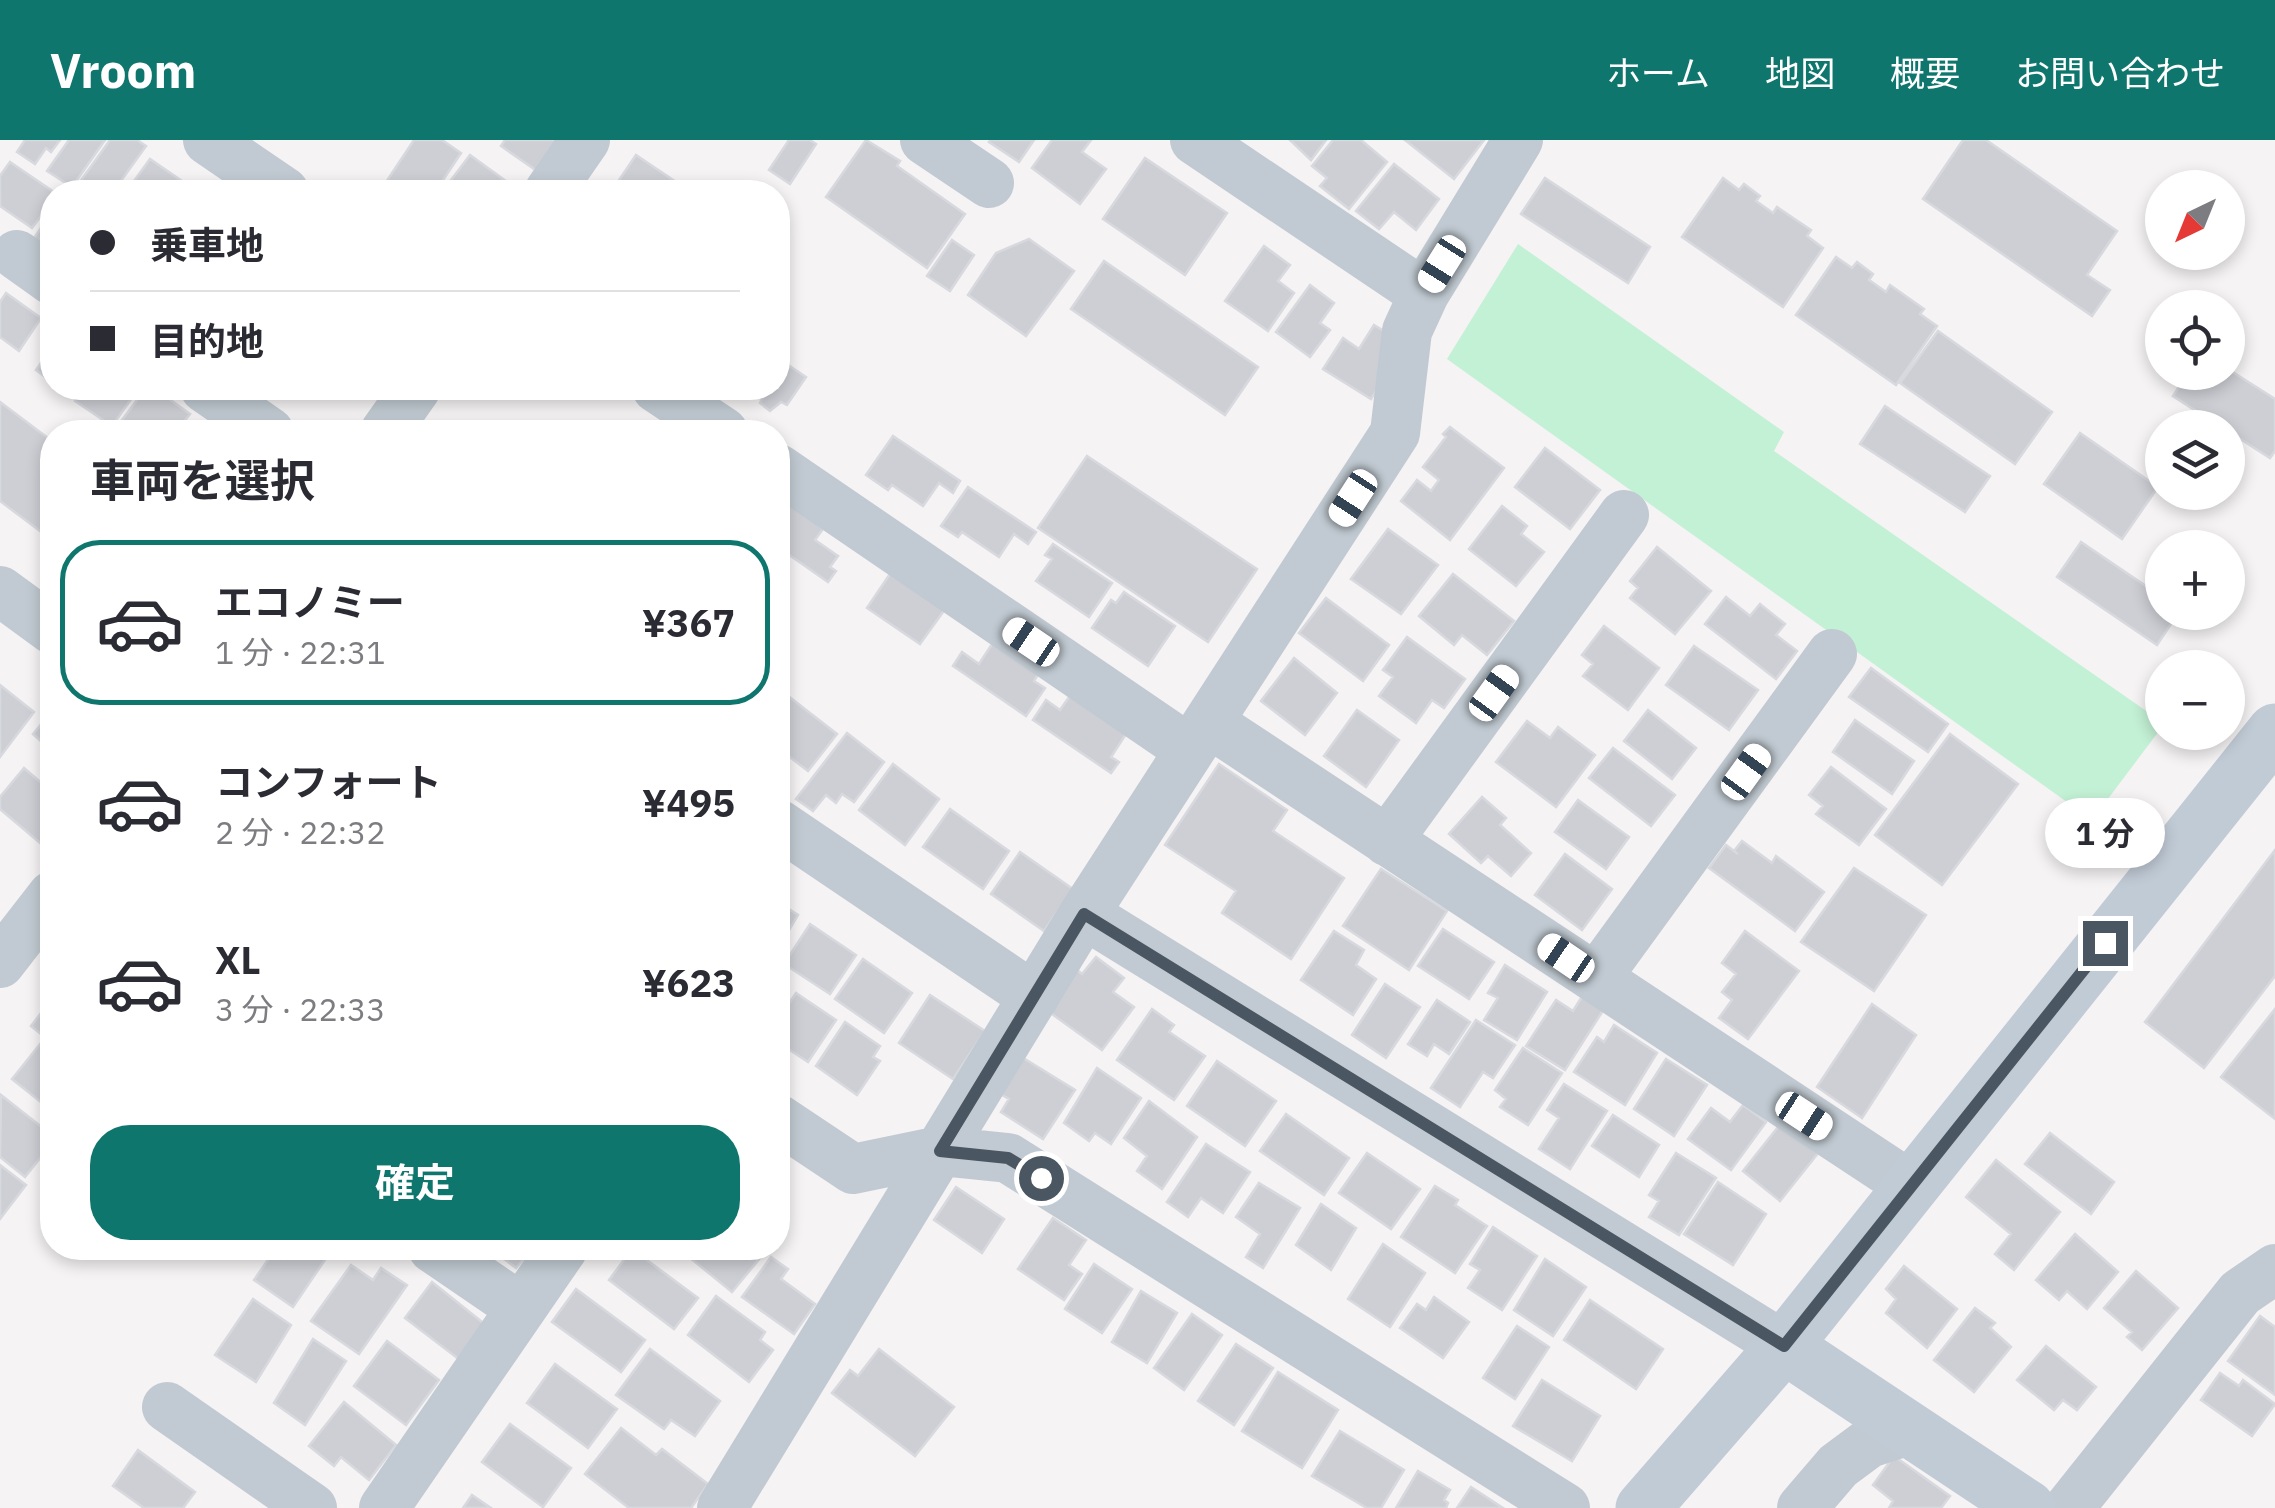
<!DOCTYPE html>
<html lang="ja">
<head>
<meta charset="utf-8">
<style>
	body { margin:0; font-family:"IBM Plex Sans","Noto Sans JP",sans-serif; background:#f7f7f7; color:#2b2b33; height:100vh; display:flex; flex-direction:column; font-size:38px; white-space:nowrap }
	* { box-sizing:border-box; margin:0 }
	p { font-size:32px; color:#7c7c81 }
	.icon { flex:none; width:55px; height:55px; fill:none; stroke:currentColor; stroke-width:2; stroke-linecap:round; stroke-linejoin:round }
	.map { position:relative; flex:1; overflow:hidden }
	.panel { position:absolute; left:40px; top:280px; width:750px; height:840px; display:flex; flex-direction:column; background:#fff; border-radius:40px; box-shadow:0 5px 15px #0003 }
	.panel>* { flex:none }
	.banner { position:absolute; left:40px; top:40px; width:750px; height:220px; border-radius:40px; box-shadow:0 5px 15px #0003; display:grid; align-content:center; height:220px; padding:0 50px; background:#fff }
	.needle { width:65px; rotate:223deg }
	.buttons { position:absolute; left:2145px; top:30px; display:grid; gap:20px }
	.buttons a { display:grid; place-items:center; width:100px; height:100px; border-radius:50%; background:#fff; box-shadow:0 5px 15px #0003; font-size:50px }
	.end { position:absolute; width:45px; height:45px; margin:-22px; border:12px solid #4a5661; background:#fff; box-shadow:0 0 0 5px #fff }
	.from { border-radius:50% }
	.bubble { position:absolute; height:70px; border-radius:35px; background:#fff; box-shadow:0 5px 15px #0003; font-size:32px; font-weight:700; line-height:70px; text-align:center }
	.car { position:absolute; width:30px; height:60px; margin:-30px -15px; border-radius:12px; box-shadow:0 0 8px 2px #0007; background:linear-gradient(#fff 24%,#345 0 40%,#fff 0 76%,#345 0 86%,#fff 0) }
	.banner b { display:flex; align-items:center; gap:35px; height:95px; font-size:38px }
	.banner b+b { border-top:2px solid #e1e1e2 }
	.banner i { width:25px; height:25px; background:#2b2b33 }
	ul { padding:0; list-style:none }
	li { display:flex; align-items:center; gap:30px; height:165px; margin:0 20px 15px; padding:0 30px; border:5px solid transparent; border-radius:40px }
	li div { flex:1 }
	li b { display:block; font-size:38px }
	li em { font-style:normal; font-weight:700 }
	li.active { border-color:#0f766e }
	li>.icon { width:90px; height:90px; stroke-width:1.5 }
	h2 { padding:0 50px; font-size:45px; line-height:120px }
	.primary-button { display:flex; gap:20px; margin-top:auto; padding:20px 50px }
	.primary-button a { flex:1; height:115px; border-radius:40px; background:#0f766e; color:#fff; font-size:40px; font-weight:700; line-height:115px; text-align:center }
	header { display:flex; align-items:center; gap:60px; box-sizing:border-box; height:140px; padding:0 50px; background:#0f766e; color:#fff }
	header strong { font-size:48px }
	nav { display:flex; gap:55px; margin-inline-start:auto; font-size:35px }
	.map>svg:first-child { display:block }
	.green { fill:#c3f1d5 }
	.building { fill:#cdcfd5; stroke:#d7d9de; stroke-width:2.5 }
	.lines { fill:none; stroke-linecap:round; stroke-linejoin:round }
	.street { stroke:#c1cad2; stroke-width:50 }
	.secondary { stroke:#c1cbd6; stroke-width:55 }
	.route { stroke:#4a5661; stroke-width:12 }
</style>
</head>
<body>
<header>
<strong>Vroom</strong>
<nav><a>ホーム</a><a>地図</a><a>概要</a><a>お問い合わせ</a></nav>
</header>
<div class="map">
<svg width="2275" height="1368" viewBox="0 0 2275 1368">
	<rect width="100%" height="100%" fill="#f5f3f3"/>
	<path class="green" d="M1518 104 1784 292 1774 311 2162 582V587L2092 680 1447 219Z"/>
	<path class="building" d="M25 0H60L51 12 46 8 35 24 17 12Z
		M69 0H105L72 47 47 31Z
		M110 0H137L146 6 113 52 107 49 104 52H78L74 50Z
		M414 0H442L461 13 435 52H383L380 51Z
		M505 0H578L550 40 501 6Z
		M789 0H810L816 4 790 44 769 30Z
		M866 0 900 21 897 26 965 74 927 128 826 57Z
		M991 0H1034L1019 22 989 2Z
		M1052 0H1091L1082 12 1106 29 1080 64 1032 28Z
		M1290 0H1326L1311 20Z
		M1333 0H1361L1387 22 1349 69 1320 46 1327 38 1312 26Z
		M1405 0H1484L1454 39Z
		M1963 0H1986L2117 91 2087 135 2110 150 2092 176 1923 59Z
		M470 15 521 52H442Z
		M636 15 691 52H611Z
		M1145 18 1227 73 1185 135 1103 79Z
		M150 19 198 52H126Z
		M10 22 54 52 52 61 32 88 0 66V36Z
		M1394 24 1439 59 1416 90 1394 72 1379 89 1356 71Z
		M1545 38 1650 107 1628 143 1521 74Z
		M1723 38 1739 50 1744 44 1760 56 1756 61 1773 73 1777 67 1811 90 1807 96 1823 108 1783 167 1682 97Z
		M52 72V123L27 108Z
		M1029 99 1074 131 1026 196 968 155 996 113Z
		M952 100 974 115 950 151 927 136Z
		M1264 106 1290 125 1278 141 1294 153 1268 191 1225 161Z
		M1836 117 1852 128 1857 122 1873 134 1869 140 1886 152 1890 145 1924 169 1920 174 1937 186 1896 245 1796 175Z
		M1104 121 1258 227 1225 275 1071 169Z
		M1310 145 1334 163 1320 183 1330 190 1310 217 1276 192Z
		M6 153 41 178 19 211 0 197V162Z
		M1374 185 1394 197 1390 228 1371 259 1323 229 1343 198 1359 209Z
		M1938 191 2052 272 2015 324 1900 243Z
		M52 207V242L36 230Z
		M778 218 806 237 787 265 781 262 770 271 760 263 763 257 748 248H778Z
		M2228 229 2275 259V311L2270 318 2228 291V288H2222L2173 256 2188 232H2228Z
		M84 248H139L112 286 75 261Z
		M146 248H154L190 274 176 292H131L119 284Z
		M0 262 52 301V400L0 361Z
		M1885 266 1990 336 1965 372 1860 304Z
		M1450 287 1504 328 1450 400 1401 361 1417 340 1431 351 1439 340 1423 327 1446 297 1443 294Z
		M2080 293 2158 347 2122 399 2044 344Z
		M893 296 960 341 953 353 939 343 923 366 892 345 888 350 866 335Z
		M1545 308 1600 350 1570 389 1515 347Z
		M1087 316 1257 429 1208 502 1038 388Z
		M968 347 1036 392 1028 404 1014 394 999 417 962 392 958 397 941 386Z
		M785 355 823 389 815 400 838 416 830 427 836 431 828 442 778 407V365Z
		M1502 366 1527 386 1521 394 1544 412 1516 446 1469 409Z
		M1388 389 1438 425 1401 474 1351 439Z
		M2081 402 2162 457V472H2179L2157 505 2057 437Z
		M1053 404 1112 443 1089 477 1036 441 1052 419 1045 415Z
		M1657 407 1711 451 1675 494 1630 458 1638 448 1630 441Z
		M894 428 948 465 920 504 867 468Z
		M1453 434 1514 481 1487 515 1462 495 1454 505 1419 476Z
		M1124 452 1175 486 1148 526 1092 488 1111 460 1116 463Z
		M1726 457 1750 476 1760 464 1785 484 1776 495 1797 511 1776 539 1705 484Z
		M1326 458 1389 505 1363 541 1299 493Z
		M1604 486 1659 528 1628 570 1583 536 1593 524 1582 515Z
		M1407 497 1465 539 1444 568 1432 560 1416 583 1379 556 1393 537 1383 530Z
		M996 498 1041 529 1034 541 1045 548 1026 576 953 526 962 512 979 524Z
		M1694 506 1758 550 1729 590 1666 545Z
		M1294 518 1337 553 1305 595 1261 561Z
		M1871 528 1948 584 1928 612 1849 557Z
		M0 545 34 572 0 617Z
		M1074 550 1126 594 1111 617 1119 622 1111 633 1033 580 1046 560 1060 570Z
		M783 552 837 594 808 631 778 608V559Z
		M1357 570 1399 600 1366 647 1324 616Z
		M1648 570 1696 608 1672 639 1624 601Z
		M52 571V611L33 594Z
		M1855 580 1914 621 1892 654 1833 612Z
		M1527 581 1550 598 1558 587 1595 615 1556 667 1496 622Z
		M847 593 884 622 854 662 842 654 836 663 826 655 813 671 796 659Z
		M1950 594 2018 644 1942 745 1875 695Z
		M1613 608 1675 655 1651 686 1589 638Z
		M893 624 939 659 905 705 859 670Z
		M1219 624 1287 670 1273 691 1344 738 1291 819 1222 773 1236 751 1165 705Z
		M1831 627 1886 669 1859 705 1816 674 1823 666 1809 655Z
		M24 628 52 652V713L0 669V657Z
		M1482 657 1506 678 1500 685 1531 713 1511 736 1488 716 1481 723 1449 694Z
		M1578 660 1629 697 1606 729 1555 692Z
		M950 669 1009 711 983 749 923 707Z
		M1742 701 1772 723 1776 716 1824 752 1795 791 1709 728 1726 705 1738 714 1734 711Z
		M2275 710V836L2204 928 2145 882Z
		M1020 712 1073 749 1044 791 991 754Z
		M1565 714 1612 749 1582 790 1535 755Z
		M1854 728 1926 775 1874 851 1801 802Z
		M1381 729 1447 771 1409 830 1343 786Z
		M778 762 798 775 778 809Z
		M810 784 856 815 830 854 784 824Z
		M1443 789 1494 822 1469 859 1418 826Z
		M1334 791 1364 810 1356 825 1376 839 1353 875 1301 840Z
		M1745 791 1799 831 1748 899 1719 878 1732 860 1722 852 1736 834 1722 823Z
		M1096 817 1124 838 1113 852 1134 867 1102 910 1045 869 1075 828 1082 834Z
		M863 819 912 853 884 893 835 859Z
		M1505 825 1547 852 1517 900 1484 880 1498 858 1488 853Z
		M1385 844 1420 867 1386 918 1352 895Z
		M796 853 836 880 808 922 778 902V876L780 877Z
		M930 855 985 891 953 939 899 903Z
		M1583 855 1604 869 1565 930 1526 906 1556 860 1573 871Z
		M52 859V903L31 886Z
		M1437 860 1470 882 1449 914 1434 904 1427 916 1408 904Z
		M1872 864 1916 895 1862 978 1817 947Z
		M1152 869 1174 885 1169 892 1205 916 1174 960 1117 920Z
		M2275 869V979L2221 937Z
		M1476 880 1515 905 1493 938 1483 932 1460 967 1431 948Z
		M845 882 880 906 873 917 880 921 857 955 816 926Z
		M1614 885 1657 913 1625 965 1574 932 1597 897 1604 902Z
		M44 899 52 907V971L12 939Z
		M1523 908 1562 933 1528 985 1500 967 1506 959 1495 950Z
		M1020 916 1075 950 1043 999 1001 972 1009 959 997 952Z
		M1666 919 1707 945 1674 996 1634 969Z
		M1217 921 1276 961 1245 1006 1187 966Z
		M1097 928 1141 958 1111 1004 1095 993 1089 1001 1064 983Z
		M1564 944 1607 971 1570 1029 1539 1009 1559 978 1547 970Z
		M1 955 52 995V1003L25 1037 0 1017Z
		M1149 961 1197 997 1162 1049 1137 1031 1147 1016 1124 998Z
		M1743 965 1766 982 1731 1030 1688 999 1711 968 1730 982Z
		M1286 974 1349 1018 1324 1055 1260 1011Z
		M1613 975 1659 1005 1639 1037 1592 1006Z
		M1782 982 1819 1012 1780 1061 1743 1031Z
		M2050 993 2114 1042 2091 1074 2025 1024Z
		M1206 1004 1250 1032 1223 1073 1201 1058 1188 1077 1167 1062Z
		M1367 1013 1420 1049 1391 1089 1339 1053Z
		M1676 1013 1716 1038 1679 1095 1649 1077 1659 1061 1649 1055Z
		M1996 1020 2060 1072 2014 1130 1995 1114 2011 1094 1966 1057Z
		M0 1025 26 1045 0 1079Z
		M1718 1042 1766 1074 1733 1125 1684 1094Z
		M1259 1043 1300 1068 1263 1128 1246 1117 1260 1094 1236 1077Z
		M1435 1046 1458 1060 1455 1065 1487 1086 1455 1133 1401 1097Z
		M956 1047 1004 1079 982 1113 934 1080Z
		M1321 1064 1356 1088 1331 1130 1296 1105Z
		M1053 1078 1086 1100 1069 1125 1082 1134 1064 1160 1018 1129Z
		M1493 1087 1537 1116 1502 1170 1468 1148 1480 1130 1470 1124Z
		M2075 1094 2118 1132 2087 1169 2067 1151 2059 1160 2036 1140Z
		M1383 1104 1425 1133 1390 1187 1348 1159Z
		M292 1108H333L293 1167 254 1140 274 1111 283 1119Z
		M490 1108H533L516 1128Z
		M678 1108H759L765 1112 732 1152Z
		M632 1109 698 1158 674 1189 609 1140Z
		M771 1117 788 1129 781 1139 815 1164 794 1194 742 1157Z
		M1545 1119 1586 1147 1553 1196 1514 1170Z
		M1094 1124 1132 1149 1102 1193 1065 1169Z
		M351 1125 373 1140 381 1128 407 1145 359 1214 311 1181Z
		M1904 1126 1957 1169 1927 1208 1886 1173 1896 1159 1886 1149Z
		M2136 1131 2178 1168 2142 1210 2127 1197 2132 1192 2104 1168Z
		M432 1142 487 1186 460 1220 405 1178Z
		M576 1149 645 1200 621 1232 552 1182Z
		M1141 1151 1177 1173 1147 1223 1112 1202Z
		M716 1156 765 1192 760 1200 773 1210 749 1242 688 1195Z
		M1434 1157 1469 1182 1443 1218 1400 1188 1417 1164 1426 1170Z
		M253 1159 291 1185 256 1242 215 1215Z
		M1590 1160 1663 1209 1636 1249 1564 1200Z
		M1975 1168 1995 1183 1990 1188 2011 1207 1974 1252 1934 1220Z
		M1192 1174 1222 1195 1184 1250 1154 1228Z
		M2260 1176 2275 1187V1255L2228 1221Z
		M1517 1186 1549 1207 1515 1259 1483 1238Z
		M313 1199 346 1221 305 1285 274 1263Z
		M387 1201 439 1240 406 1285 354 1246Z
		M1236 1204 1273 1228 1234 1285 1198 1261Z
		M2046 1206 2096 1247 2077 1270 2063 1260 2054 1270 2017 1240Z
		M650 1209 720 1261 695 1296 671 1280 664 1289 616 1255Z
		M879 1209 954 1267 915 1316 832 1253 850 1230 858 1236Z
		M555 1224 617 1269 588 1308 527 1263Z
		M1278 1232 1338 1270 1302 1328 1242 1291Z
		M2220 1233 2239 1246 2243 1240 2275 1264 2252 1296 2201 1260Z
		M1542 1240 1600 1276 1572 1321 1513 1286Z
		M344 1262 396 1305 369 1340 341 1317 334 1326 309 1306Z
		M510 1284 571 1328 543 1367 482 1322Z
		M621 1288 656 1315 662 1309 708 1344 691 1368H629L585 1334Z
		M1340 1291 1404 1330 1381 1368H1367L1312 1336Z
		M138 1310 195 1352 183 1368H144L113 1346Z
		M1894 1316 1950 1356 1941 1368H1889L1893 1361 1873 1345Z
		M1418 1331 1450 1350 1444 1360 1448 1363 1446 1368H1396Z
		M1471 1347 1503 1368H1457Z
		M472 1355 491 1368H463Z"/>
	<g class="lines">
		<path class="street" d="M208 0 284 52
			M925 0 989 43
			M1195 0 1424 154
			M549 52 585 0
			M17 115 52 140
			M205 248 269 292
			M657 248 723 292
			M385 292 416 248
			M778 329 1190 610
			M0 451 52 489
			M1208 582 1911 1046
			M778 684 1034 857
			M1387 701 1624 375
			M1084 774 1784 1206
			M0 823 52 756
			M1596 838 1832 514
			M778 979 853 1029 940 1011 1008 1018 1565 1368
			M433 1108 521 1168
			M167 1267 312 1368
			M384 1368 563 1108
			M722 1368 1084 774 1395 293 1407 191 1424 154 1518 0
			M1802 1368 1838 1326 1869 1303 1909 1290
			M2069 1368 2240 1153 2275 1129"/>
		<path class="secondary" d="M1784 1206 2028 1368
			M1643 1368 1784 1206 2275 591"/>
	</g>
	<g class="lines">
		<path class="route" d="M1041 1038 1008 1018 940 1011 1084 774 1784 1206 2105 803"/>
	</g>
</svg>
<div class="buttons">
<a><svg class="needle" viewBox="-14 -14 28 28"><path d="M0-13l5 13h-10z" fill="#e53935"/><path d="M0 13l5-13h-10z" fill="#7c7c81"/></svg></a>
<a><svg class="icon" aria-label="locate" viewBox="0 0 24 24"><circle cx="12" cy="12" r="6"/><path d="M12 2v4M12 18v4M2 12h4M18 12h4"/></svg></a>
<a><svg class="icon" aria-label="layers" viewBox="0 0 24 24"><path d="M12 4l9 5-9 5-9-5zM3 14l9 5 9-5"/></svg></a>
<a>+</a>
<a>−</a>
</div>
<i class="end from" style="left:1041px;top:1038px"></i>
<i class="end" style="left:2105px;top:803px"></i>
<div class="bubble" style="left:2045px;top:658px;width:120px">1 分</div>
<i class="car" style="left:1442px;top:124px;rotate:212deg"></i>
<i class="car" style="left:1353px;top:358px;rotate:213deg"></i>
<i class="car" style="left:1031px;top:502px;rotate:304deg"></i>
<i class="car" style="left:1494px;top:553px;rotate:36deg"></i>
<i class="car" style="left:1746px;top:632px;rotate:36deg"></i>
<i class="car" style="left:1566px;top:818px;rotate:304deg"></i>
<i class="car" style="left:1804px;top:976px;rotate:123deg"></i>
<div class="banner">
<b><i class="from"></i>乗車地</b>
<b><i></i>目的地</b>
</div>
<section class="panel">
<h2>車両を選択</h2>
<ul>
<li class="active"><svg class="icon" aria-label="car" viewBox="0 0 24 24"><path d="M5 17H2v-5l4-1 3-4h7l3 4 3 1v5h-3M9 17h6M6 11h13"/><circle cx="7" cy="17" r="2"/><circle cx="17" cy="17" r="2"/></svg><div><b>エコノミー</b><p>1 分 · 22:31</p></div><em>¥367</em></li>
<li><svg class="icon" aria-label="car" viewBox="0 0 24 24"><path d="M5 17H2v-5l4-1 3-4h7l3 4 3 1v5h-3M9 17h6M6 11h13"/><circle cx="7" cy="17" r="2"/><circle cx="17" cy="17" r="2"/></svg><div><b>コンフォート</b><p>2 分 · 22:32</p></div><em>¥495</em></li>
<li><svg class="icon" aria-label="car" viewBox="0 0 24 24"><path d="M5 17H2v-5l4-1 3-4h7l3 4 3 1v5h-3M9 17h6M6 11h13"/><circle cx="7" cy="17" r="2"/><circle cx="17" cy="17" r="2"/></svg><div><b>XL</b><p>3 分 · 22:33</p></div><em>¥623</em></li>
</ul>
<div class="primary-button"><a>確定</a></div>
</section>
</div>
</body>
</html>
